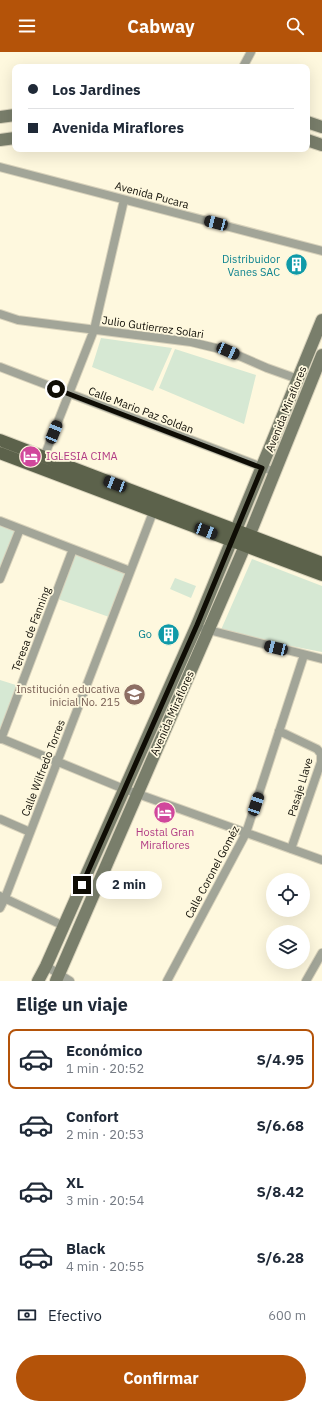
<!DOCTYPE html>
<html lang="es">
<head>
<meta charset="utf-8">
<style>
	body { margin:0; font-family:"IBM Plex Sans",sans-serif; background:#f6f6f7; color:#1f2937; height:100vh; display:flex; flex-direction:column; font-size:15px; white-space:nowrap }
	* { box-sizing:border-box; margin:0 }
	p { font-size:13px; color:#747a83 }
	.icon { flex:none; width:22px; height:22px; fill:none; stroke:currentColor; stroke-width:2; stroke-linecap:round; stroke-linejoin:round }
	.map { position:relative; height:929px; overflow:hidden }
	.sheet { display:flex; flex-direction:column; background:#fff; flex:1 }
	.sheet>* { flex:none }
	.top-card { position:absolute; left:12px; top:12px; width:298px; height:88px; border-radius:8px; box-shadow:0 4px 16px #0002; display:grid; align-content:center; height:88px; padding:0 16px; background:#fff }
	.buttons { position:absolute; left:266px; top:821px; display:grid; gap:8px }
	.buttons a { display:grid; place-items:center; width:44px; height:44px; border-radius:50%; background:#fff; box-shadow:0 4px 16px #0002; font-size:20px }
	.end { position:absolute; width:18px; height:18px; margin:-9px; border:5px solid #0f0d05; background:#fff; box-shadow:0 0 0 2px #fff }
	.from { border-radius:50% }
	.bubble { position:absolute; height:28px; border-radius:14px; background:#fff; box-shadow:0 4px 16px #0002; font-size:13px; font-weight:800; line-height:28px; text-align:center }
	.car { position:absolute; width:12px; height:24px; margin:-12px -6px; border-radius:5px; box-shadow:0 0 3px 1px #0007; background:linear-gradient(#222 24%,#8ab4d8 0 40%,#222 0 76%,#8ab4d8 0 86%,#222 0) }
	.top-card b { display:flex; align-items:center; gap:14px; height:38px; font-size:15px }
	.top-card b+b { border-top:1px solid #e0e1e3 }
	.top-card i { width:10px; height:10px; background:#1f2937 }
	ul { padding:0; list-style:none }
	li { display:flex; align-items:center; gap:12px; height:60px; margin:0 8px 6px; padding:0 8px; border:2px solid transparent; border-radius:8px }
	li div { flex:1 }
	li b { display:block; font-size:15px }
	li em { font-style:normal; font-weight:800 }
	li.current { border-color:#b45309 }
	li>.icon { width:36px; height:36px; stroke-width:1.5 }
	h2 { padding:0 16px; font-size:18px; line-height:48px }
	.pay { display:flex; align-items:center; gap:10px; height:44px; padding:0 16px; font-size:15px }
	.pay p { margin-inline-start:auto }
	.action { display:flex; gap:8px; margin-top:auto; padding:8px 16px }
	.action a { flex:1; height:46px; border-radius:24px; background:#b45309; color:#fff; font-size:16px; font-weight:800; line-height:46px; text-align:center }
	header { display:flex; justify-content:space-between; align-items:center; height:52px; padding:0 16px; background:#b45309; color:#fff; font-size:18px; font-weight:800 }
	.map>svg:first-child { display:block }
	.green { fill:#d6e8d3 }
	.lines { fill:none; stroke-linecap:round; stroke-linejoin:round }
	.minor-casing { stroke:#d8d2bb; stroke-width:10 }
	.secondary-casing { stroke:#d8d2bb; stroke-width:14 }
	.primary-casing { stroke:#d8d2bb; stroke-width:14 }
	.minor { stroke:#a2a598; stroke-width:8 }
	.secondary { stroke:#797e6b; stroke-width:12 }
	.primary { stroke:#5c624b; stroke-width:12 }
	.route { stroke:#0f0d05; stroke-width:5 }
	.labels { text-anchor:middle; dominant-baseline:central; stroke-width:3.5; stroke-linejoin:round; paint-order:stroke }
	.street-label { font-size:11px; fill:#0f0d05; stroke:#fef8de }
	.culture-label { font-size:11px; fill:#0d838f; stroke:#fef8de; text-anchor:end }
	.hotel-label { font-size:11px; fill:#b23c85; stroke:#fef8de; text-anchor:start }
	.education-label { font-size:11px; fill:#785e54; stroke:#fef8de; text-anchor:end }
</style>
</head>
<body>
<header><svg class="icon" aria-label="menu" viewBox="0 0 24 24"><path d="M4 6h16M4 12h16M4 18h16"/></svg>Cabway<svg class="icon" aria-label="search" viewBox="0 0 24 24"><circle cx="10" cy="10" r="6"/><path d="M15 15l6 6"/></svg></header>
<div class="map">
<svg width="322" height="929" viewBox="0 0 322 929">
	<rect width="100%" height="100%" fill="#fef8de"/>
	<path class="green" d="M101 286 172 296 153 339 92 315Z
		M175 297 256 323 244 372 159 336Z
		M0 473 16 479 0 517Z
		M75 501 130 523 112 566 58 547Z
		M252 507 322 534V600L220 580Z
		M175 526 196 534 191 546 170 537Z
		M0 628 19 634 0 678Z"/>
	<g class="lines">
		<defs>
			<path id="minor" d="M243 15 251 0
				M0 115 322 199
				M0 262 18 268 191 290 228 299 267 316 298 327
				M0 315 275 420
				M44 405 94 278 124 148
				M0 469 130 519
				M0 527 20 477
				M205 577 322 607
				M279 679 317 697 321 702V710L291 797
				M0 686 124 737 322 808
				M1 687 73 497
				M0 767 30 780
				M0 844 64 874
				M0 856 5 846 155 455
				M46 914 70 929
				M167 929 246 781 304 603
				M306 929 322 901"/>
			<path id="secondary" d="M0 65 15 63
				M307 70 322 75
				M0 88 15 86
				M307 88 322 93
				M38 929 46 914 197 573 322 268
				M56 929 245 494 322 303"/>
			<path id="primary" d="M0 388 322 511
				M0 401 322 523"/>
		</defs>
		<use href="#minor" class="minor-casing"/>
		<use href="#secondary" class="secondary-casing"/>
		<use href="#primary" class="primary-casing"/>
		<use href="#minor" class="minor"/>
		<use href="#secondary" class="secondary"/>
		<use href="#primary" class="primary"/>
	</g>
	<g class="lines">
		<path class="route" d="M56 337 262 416 197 573 82 833"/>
	</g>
	<defs>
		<symbol id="building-disc" viewBox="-11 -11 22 22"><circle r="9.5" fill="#0f9aa8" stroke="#fef8de"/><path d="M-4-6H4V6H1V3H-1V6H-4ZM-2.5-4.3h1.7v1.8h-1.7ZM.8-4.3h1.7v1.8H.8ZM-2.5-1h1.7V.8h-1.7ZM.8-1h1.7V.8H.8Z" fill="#fff"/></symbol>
		<symbol id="hotel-disc" viewBox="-11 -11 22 22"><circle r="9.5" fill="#d1479c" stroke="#fef8de"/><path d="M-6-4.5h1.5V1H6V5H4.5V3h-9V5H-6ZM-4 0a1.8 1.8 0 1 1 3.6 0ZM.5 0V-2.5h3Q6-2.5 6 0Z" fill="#fff"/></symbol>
		<symbol id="school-disc" viewBox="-11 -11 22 22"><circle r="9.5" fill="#8d6e63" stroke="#fef8de"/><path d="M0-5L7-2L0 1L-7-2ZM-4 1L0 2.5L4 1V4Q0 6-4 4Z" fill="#fff"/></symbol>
	</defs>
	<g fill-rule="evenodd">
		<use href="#building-disc" x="284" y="200" width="25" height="25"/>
		<use href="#hotel-disc" x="18" y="392" width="25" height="25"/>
		<use href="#building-disc" x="156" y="570" width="25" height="25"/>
		<use href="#school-disc" x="122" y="630" width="25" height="25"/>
		<use href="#hotel-disc" x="152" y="748" width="25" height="25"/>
	</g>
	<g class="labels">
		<g class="street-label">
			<text transform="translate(152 143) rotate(15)">Avenida Pucara</text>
			<text transform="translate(153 275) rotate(8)">Julio Gutierrez Solari</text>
			<text transform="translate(286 357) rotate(-68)">Avenida Miraflores</text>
			<text transform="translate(141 358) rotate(21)">Calle Mario Paz Soldan</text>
			<text transform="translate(31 577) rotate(-69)">Teresa de Fanning</text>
			<text transform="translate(172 661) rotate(-66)">Avenida Miraflores</text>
			<text transform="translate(43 716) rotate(-69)">Calle Wilfredo Torres</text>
			<text transform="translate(300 735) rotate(-73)">Pasaje Llave</text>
			<text transform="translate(212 820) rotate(-62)">Calle Coronel Goméz</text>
		</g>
		<g class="culture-label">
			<text x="280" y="207">Distribuidor<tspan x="280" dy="13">Vanes SAC</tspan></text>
			<text x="152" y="582">Go</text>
		</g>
		<g class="hotel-label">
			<text x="46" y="404">IGLESIA CIMA</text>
			<text x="165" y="780" text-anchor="middle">Hostal Gran<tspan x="165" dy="13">Miraflores</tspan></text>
		</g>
		<g class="education-label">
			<text x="120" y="637">Institución educativa<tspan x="120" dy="13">inicial No. 215</tspan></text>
		</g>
	</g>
</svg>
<div class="buttons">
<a><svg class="icon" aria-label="locate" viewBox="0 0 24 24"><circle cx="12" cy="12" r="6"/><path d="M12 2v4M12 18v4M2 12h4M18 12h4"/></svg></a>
<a><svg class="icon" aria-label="layers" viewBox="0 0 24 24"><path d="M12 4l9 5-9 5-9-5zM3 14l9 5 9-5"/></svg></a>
</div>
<i class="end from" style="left:56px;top:337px"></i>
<i class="end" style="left:82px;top:833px"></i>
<div class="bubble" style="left:96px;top:819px;width:66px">2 min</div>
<i class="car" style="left:216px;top:171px;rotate:285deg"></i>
<i class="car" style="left:228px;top:299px;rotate:114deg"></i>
<i class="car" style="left:54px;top:380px;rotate:22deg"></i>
<i class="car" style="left:115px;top:432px;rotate:291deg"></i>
<i class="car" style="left:206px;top:479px;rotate:111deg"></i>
<i class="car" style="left:276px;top:596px;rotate:284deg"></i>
<i class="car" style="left:256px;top:752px;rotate:18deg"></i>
<div class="top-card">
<b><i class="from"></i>Los Jardines</b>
<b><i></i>Avenida Miraflores</b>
</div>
</div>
<section class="sheet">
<h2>Elige un viaje</h2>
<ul>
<li class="current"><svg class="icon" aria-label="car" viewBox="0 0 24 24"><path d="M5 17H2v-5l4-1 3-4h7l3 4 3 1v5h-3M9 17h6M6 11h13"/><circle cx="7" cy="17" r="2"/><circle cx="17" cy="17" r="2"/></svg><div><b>Económico</b><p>1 min · 20:52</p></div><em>S/4.95</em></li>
<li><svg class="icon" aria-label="car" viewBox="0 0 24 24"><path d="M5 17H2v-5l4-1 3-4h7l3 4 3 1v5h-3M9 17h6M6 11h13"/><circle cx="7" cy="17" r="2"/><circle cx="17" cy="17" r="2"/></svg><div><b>Confort</b><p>2 min · 20:53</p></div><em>S/6.68</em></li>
<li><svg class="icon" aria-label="car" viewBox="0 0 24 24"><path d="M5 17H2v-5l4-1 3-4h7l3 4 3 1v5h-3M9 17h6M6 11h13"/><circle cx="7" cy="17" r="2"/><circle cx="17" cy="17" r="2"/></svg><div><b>XL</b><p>3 min · 20:54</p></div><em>S/8.42</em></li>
<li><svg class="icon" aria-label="car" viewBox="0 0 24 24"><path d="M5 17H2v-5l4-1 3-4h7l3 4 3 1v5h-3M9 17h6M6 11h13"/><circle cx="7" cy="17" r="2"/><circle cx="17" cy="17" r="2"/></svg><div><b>Black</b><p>4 min · 20:55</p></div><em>S/6.28</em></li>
</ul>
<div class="pay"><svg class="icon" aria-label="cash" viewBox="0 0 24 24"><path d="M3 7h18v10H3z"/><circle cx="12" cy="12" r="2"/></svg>Efectivo<p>600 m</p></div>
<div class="action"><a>Confirmar</a></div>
</section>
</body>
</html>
